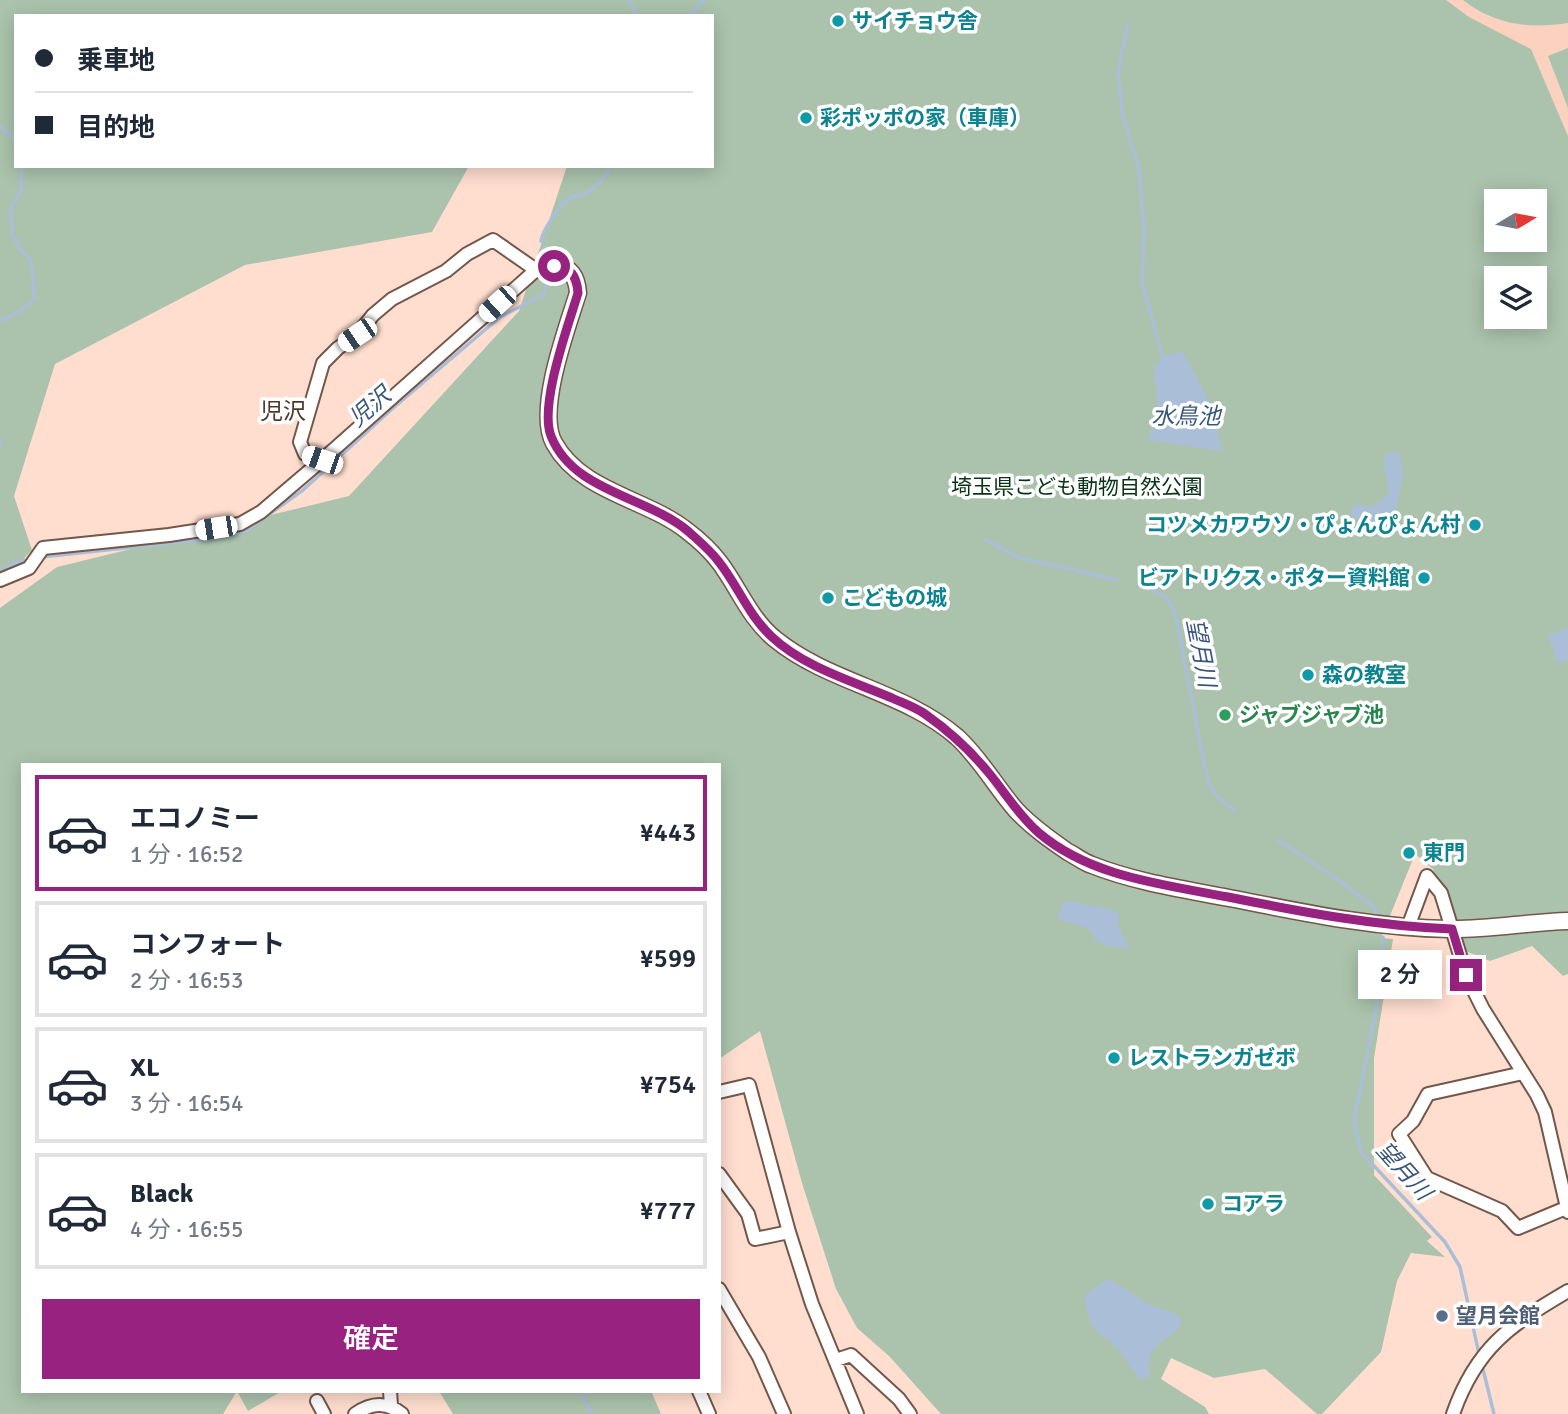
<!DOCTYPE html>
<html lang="ja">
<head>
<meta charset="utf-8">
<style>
	body { margin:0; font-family:Signika,"Noto Sans JP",sans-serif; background:#f6f6f7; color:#1f2937; height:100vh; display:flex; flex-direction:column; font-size:26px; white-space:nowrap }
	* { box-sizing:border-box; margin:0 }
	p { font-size:23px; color:#747a83 }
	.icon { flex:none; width:38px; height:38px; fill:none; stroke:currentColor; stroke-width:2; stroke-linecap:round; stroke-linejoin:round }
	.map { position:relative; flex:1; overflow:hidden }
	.panel { position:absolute; left:21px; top:763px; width:700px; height:630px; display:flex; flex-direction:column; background:#fff; border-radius:0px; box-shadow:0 4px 18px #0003 }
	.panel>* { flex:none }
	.top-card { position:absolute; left:14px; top:14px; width:700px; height:154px; border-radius:0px; box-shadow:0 4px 18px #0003; display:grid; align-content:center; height:154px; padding:0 21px; background:#fff }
	.needle { width:46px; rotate:80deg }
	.tools { position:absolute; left:1484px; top:189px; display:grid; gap:14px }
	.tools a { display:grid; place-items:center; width:63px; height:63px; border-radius:0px; background:#fff; box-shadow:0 4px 18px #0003; font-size:35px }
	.end { position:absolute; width:32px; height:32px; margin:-16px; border:9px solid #97227f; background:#fff; box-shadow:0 0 0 4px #fff }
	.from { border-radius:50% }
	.bubble { position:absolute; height:49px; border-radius:0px; background:#fff; box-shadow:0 4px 18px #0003; font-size:23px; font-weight:600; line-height:49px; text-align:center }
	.car { position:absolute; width:21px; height:42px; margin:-21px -10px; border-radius:9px; box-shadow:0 0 5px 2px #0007; background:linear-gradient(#fff 24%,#345 0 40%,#fff 0 76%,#345 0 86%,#fff 0) }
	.top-card b { display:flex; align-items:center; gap:24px; height:66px; font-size:26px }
	.top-card b+b { border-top:2px solid #e0e1e3 }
	.top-card i { width:18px; height:18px; background:#1f2937 }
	ul { padding:12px 0 0; list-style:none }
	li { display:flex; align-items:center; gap:21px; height:116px; margin:0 14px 10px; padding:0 7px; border:4px solid #e0e1e3; border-radius:0px }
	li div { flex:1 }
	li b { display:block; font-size:26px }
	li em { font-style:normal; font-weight:600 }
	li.selected { border-color:#97227f }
	li>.icon { width:63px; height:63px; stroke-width:1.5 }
	.primary-button { display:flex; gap:14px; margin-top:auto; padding:14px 21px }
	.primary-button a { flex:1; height:80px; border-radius:0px; background:#97227f; color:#fff; font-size:28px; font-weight:600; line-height:80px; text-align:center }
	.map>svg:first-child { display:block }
	.built { fill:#fad2bf }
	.green { fill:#abc3ad; fill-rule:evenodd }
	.water { fill:#abbed8 }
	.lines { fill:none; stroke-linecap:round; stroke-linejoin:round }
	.stream { stroke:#abbed8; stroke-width:3.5 }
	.street-casing { stroke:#73574a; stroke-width:16 }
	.secondary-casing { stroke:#73574a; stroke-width:19 }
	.street { stroke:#fff; stroke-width:12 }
	.secondary { stroke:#fff; stroke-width:16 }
	.route { stroke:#97227f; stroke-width:9 }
	.culture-dot { fill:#0f9aa8; stroke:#fff; stroke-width:2.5 }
	.leisure-dot { fill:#2e9e5b; stroke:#fff; stroke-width:2.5 }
	.service-dot { fill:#5c6f8a; stroke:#fff; stroke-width:2.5 }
	.labels { text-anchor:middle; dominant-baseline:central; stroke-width:7; stroke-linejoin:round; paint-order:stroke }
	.culture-label { font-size:21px; font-weight:bold; fill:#0d838f; stroke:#fff; text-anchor:start }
	.park-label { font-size:21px; fill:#083314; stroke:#fff }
	.leisure-label { font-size:21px; font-weight:bold; fill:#27864d; stroke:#fff; text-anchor:start }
	.service-label { font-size:21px; font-weight:bold; fill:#4e5e75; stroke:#fff; text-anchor:start }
	.water-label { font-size:23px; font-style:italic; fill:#38567c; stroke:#fff }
	.neighbourhood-label { font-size:23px; fill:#51382c; stroke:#fff }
</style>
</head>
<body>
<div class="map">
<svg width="1568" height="1414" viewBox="0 0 1568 1414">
	<rect width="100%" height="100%" fill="#ffdecf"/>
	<path class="built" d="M1446 0H1568V136L1531 49 1469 18Z"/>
	<path class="green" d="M0 0H1446L1469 17 1531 49 1568 136V974L1563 976 1532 946 1490 961 1463 950 1433 869 1415 854 1381 938 1393 939 1374 1058V1175L1432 1237 1427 1241 1445 1257 1411 1253 1397 1281 1381 1352 1322 1414H1317L1265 1369 1214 1378 1171 1358 1161 1379 1205 1407 1209 1414H941L890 1357 857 1328 836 1289 802 1183 760 1031 719 1059V765H23V1391H282L248 1411 237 1391 223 1414H0V608L57 567 349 496 519 311 567 166H712V16H16V166H469L432 232 245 265 55 364 14 496 32 550 0 584ZM1496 201H1535V240H1496ZM1496 278H1535V317H1496Z
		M1463 0H1568V23C1529 29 1495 25 1463 0Z
		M1568 48V108L1548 56Z
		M439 1391H651L661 1414H453Z"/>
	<path class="water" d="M1183 352 1212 406 1222 451 1148 440 1158 409 1154 369 1162 356Z
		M1399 451 1403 476 1395 512 1398 525 1394 534 1385 538 1350 514 1355 504 1371 507 1381 501 1389 492C1388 476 1381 470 1386 454Z
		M1568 628V660L1558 663 1548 635Z
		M1064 901C1074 901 1080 904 1089 905 1101 907 1107 907 1119 914L1118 926 1130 949 1108 946 1095 940C1088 920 1072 927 1057 918Z
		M1107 1279C1121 1285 1133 1295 1147 1303 1159 1311 1173 1308 1182 1321 1171 1347 1145 1335 1149 1377L1140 1380 1122 1354 1109 1340 1097 1332 1090 1322 1084 1296Z"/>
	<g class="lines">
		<path class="stream" d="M629 0 637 16
			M688 16 705 0
			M1128 23 1118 73 1123 117 1139 169 1144 231 1142 282 1162 356
			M0 126 16 140
			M541 241C542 231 560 205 568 199 573 196 579 196 584 194 594 189 607 177 610 166
			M543 245 547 263
			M0 321 21 311 34 299 33 276 30 259 20 249 12 233 11 208 21 191 22 166
			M0 439V445
			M985 539 1017 557 1117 580
			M42 557 217 538 246 531 303 490 392 409 500 317 543 295 548 281 547 271
			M0 571 17 562 31 559
			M1146 587 1166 597 1175 612 1206 774 1213 793 1235 811
			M1278 840 1336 878 1374 907 1379 920
			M1383 937 1384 969 1354 1121 1361 1152 1445 1242 1460 1267 1479 1354
			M1482 1365 1494 1414
			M579 1391 592 1414"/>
		<defs>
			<path id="street" d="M322 460 305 454 300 442 323 363 338 348 357 335 373 315 392 299 446 271 467 254 493 240 536 270
				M0 580 29 568 43 548 169 535 240 524 261 512 322 460 536 270 554 266
				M1408 927 1427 876 1441 893 1466 975 1483 1009 1537 1095 1545 1112 1568 1212
				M1523 1073 1428 1094 1413 1121 1399 1134 1427 1178 1502 1211 1518 1228 1566 1208
				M719 1092 749 1085 789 1232 812 1304 857 1414
				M719 1174 748 1214 755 1239 789 1232
				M719 1289 759 1357 784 1414
				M836 1360 851 1355 899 1399 910 1414
				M390 1391 391 1405
				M699 1391 709 1414
				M317 1401 324 1414
				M355 1414C371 1403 386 1401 402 1414
				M1453 1414C1476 1348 1510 1325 1568 1291"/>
			<path id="secondary" d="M554 266C571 265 577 278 578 293 567 328 536 411 554 443 581 492 645 498 686 530 698 539 711 551 720 563 738 587 750 619 775 639 829 683 904 691 957 737 980 758 996 787 1016 810 1032 827 1049 839 1068 852 1076 856 1083 862 1092 865 1135 882 1183 889 1229 898 1301 912 1374 928 1448 929 1487 930 1528 922 1568 921"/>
		</defs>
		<use href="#street" class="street-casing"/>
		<use href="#secondary" class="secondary-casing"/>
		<use href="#street" class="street"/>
		<use href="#secondary" class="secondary"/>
	</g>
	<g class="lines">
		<path class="route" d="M554 266C571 265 577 278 578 293 568 326 539 405 551 436 573 492 647 496 689 532 699 541 711 551 719 562 738 586 749 616 772 637 804 667 852 681 892 698 903 703 915 707 925 714 949 731 969 749 988 772 1005 792 1018 815 1039 833 1091 877 1162 884 1228 897 1302 912 1376 926 1452 929L1466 975"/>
	</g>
	<g class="culture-dot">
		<circle cx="838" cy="21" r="7"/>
		<circle cx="806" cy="118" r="7"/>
		<circle cx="1475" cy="525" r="7"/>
		<circle cx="1424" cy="578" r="7"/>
		<circle cx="828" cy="598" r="7"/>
		<circle cx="1308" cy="675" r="7"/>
		<circle cx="1409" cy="853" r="7"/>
		<circle cx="1114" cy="1058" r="7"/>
		<circle cx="1208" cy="1204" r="7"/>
	</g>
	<circle class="leisure-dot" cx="1225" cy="715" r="7"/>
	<circle class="service-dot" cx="1442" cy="1316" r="7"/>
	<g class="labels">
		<g class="culture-label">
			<text x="852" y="21">サイチョウ舎</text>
			<text x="820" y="118">彩ポッポの家（車庫）</text>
			<text x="1461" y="525" text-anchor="end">コツメカワウソ・ぴょんぴょん村</text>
			<text x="1410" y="578" text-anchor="end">ビアトリクス・ポター資料館</text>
			<text x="842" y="598">こどもの城</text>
			<text x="1322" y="675">森の教室</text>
			<text x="1423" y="853">東門</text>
			<text x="1128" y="1058">レストランガゼボ</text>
			<text x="1222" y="1204">コアラ</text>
		</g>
		<g class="park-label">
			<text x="1077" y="487">埼玉県こども動物自然公園</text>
		</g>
		<g class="leisure-label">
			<text x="1239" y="715">ジャブジャブ池</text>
		</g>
		<g class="service-label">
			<text x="1456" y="1316">望月会館</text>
		</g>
		<g class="water-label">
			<text transform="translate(370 407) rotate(-41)">児沢</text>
			<text x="1186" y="416">水鳥池</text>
			<text transform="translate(1201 653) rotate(79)">望月川</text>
			<text transform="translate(1404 1171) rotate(48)">望月川</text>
		</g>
		<g class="neighbourhood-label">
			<text x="283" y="411">児沢</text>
		</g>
	</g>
</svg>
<div class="tools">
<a><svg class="needle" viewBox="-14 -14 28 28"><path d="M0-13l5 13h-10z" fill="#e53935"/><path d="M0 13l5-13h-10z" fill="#747a83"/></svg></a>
<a><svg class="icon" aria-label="layers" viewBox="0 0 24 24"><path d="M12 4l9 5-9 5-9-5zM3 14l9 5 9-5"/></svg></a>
</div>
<i class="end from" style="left:554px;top:266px"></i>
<i class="end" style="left:1466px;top:975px"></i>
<div class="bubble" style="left:1358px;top:950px;width:84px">2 分</div>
<i class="car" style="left:497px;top:304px;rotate:228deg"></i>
<i class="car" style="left:357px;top:335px;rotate:236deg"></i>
<i class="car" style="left:322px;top:460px;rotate:289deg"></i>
<i class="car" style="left:216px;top:528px;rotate:261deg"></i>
<div class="top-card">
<b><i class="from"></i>乗車地</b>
<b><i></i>目的地</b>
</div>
<section class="panel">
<ul>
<li class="selected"><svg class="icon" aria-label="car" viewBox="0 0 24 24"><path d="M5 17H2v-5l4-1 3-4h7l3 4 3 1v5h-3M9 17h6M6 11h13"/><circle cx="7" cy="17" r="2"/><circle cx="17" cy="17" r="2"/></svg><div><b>エコノミー</b><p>1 分 · 16:52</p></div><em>¥443</em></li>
<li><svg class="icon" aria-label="car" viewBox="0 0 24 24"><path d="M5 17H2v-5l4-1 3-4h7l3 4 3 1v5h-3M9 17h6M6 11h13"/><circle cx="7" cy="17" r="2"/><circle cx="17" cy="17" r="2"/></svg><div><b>コンフォート</b><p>2 分 · 16:53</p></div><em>¥599</em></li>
<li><svg class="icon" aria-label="car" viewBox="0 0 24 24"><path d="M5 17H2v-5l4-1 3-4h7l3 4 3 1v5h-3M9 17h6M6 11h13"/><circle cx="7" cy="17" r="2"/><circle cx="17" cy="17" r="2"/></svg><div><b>XL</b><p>3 分 · 16:54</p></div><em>¥754</em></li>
<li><svg class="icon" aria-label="car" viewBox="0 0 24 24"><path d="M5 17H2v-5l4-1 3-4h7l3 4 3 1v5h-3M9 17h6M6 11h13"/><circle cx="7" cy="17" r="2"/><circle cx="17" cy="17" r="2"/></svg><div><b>Black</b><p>4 分 · 16:55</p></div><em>¥777</em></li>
</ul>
<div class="primary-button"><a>確定</a></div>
</section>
</div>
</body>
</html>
